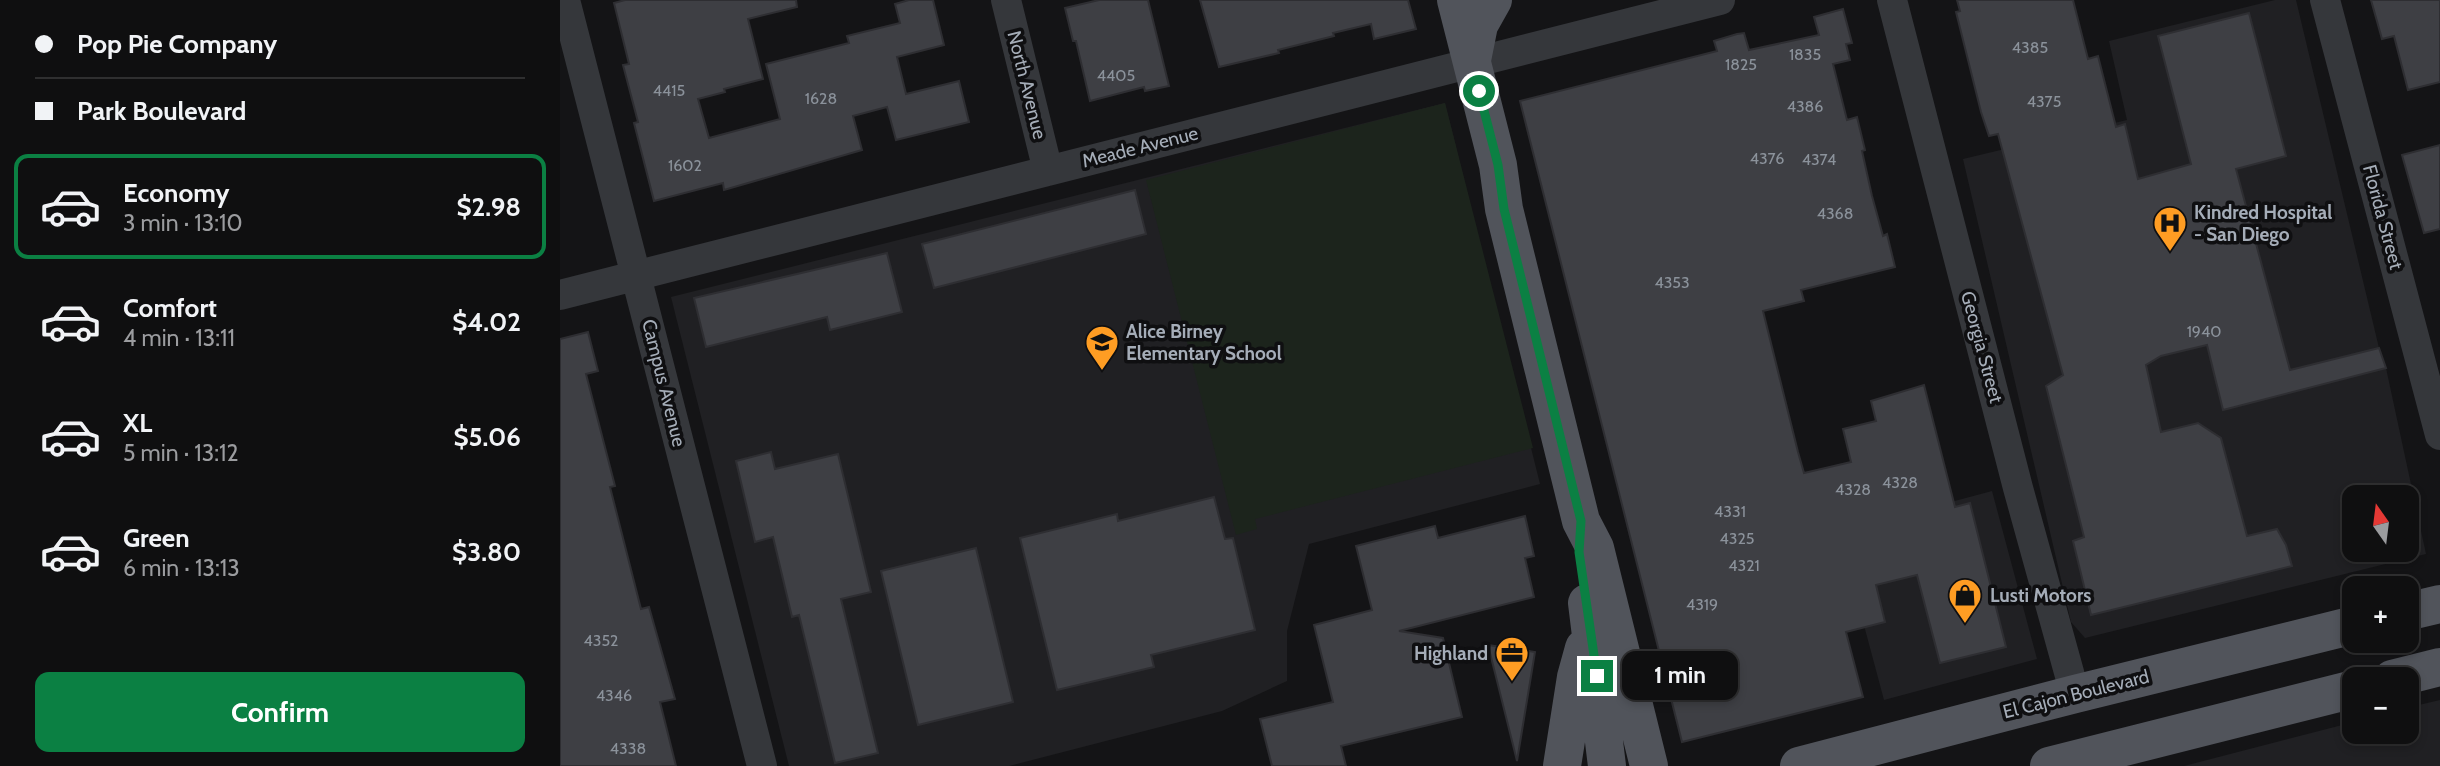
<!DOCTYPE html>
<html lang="en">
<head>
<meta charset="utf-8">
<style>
	body { margin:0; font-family:Cabin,sans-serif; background:#181819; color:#f1f3f6; height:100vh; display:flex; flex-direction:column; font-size:26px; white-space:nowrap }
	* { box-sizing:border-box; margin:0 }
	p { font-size:23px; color:#9b9c9f }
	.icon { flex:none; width:38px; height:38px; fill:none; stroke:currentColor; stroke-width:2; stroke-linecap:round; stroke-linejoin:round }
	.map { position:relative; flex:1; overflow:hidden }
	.sheet { display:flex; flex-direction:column; background:#0f0f10; width:560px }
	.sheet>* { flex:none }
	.guide { display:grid; align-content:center; height:154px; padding:0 35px; background:#0f0f10 }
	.needle { width:46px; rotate:346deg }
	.controls { position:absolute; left:1782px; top:485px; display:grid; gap:14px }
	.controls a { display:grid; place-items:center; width:77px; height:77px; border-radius:14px; background:#0f0f10; box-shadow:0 4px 10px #0003,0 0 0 2px #2f2f30; font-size:35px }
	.end { position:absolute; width:32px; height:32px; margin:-16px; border:9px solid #0b8043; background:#fff; box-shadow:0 0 0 4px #fff }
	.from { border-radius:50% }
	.bubble { position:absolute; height:49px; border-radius:14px; background:#0f0f10; box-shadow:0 4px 10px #0003,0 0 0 2px #2f2f30; font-size:23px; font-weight:800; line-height:49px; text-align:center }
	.guide b { display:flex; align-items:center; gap:24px; height:66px; font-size:26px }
	.guide b+b { border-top:2px solid #2f2f30 }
	.guide i { width:18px; height:18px; background:#f1f3f6 }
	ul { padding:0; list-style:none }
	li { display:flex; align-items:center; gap:21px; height:105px; margin:0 14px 10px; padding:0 21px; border:4px solid transparent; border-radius:14px }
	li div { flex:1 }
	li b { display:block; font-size:26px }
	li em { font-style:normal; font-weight:800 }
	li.on { border-color:#0b8043 }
	li>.icon { width:63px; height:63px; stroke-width:1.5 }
	.primary-button { display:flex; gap:14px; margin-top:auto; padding:14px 35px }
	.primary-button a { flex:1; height:80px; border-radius:14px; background:#0b8043; color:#fff; font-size:28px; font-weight:800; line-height:80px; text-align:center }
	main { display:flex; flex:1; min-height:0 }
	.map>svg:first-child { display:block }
	.built { fill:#202023; fill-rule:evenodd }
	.green { fill:#1c241c }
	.building { fill:#3e3f44; stroke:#2e2e32; stroke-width:2 }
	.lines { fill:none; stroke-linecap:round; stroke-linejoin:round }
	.minor { stroke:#35373b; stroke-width:30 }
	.major { stroke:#51545b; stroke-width:38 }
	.route { stroke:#0b8043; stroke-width:9 }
	.labels { text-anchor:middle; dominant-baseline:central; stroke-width:7; stroke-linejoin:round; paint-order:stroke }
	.number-label { font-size:16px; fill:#8b929b }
	.street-label { font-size:19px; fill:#a5adb8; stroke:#0f0f11 }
	.poi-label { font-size:19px; font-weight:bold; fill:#a5adb8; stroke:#0f0f11; text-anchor:start }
</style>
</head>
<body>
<main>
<section class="sheet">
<div class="guide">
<b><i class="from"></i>Pop Pie Company</b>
<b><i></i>Park Boulevard</b>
</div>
<ul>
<li class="on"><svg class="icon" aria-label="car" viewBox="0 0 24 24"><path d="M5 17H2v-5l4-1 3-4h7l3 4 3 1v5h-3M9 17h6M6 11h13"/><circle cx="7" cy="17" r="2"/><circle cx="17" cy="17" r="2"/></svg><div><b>Economy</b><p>3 min · 13:10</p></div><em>$2.98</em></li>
<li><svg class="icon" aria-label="car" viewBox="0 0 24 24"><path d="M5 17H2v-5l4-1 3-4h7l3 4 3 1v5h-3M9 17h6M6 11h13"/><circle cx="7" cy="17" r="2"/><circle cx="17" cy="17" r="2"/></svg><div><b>Comfort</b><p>4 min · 13:11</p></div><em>$4.02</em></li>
<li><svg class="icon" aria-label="car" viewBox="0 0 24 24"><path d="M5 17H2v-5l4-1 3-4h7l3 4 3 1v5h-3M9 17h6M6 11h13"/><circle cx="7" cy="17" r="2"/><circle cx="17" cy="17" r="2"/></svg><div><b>XL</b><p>5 min · 13:12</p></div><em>$5.06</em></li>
<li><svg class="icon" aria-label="car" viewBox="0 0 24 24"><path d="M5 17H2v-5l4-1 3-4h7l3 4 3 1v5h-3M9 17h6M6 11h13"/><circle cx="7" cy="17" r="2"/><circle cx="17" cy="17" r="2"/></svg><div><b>Green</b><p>6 min · 13:13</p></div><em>$3.80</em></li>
</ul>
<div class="primary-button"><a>Confirm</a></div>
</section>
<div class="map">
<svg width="1880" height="766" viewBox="0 0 1880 766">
	<rect width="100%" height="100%" fill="#141416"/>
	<path class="built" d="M1715 0H1736L1819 348 1826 368 1866 554 1525 638 1511 622 1403 159 1567 120 1549 41ZM1794 497H1846V550H1794Z
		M885 103 980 484 749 544 727 631V681L662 711 449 766H229L111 297Z
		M1432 491 1477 659 1324 700 1279 532Z
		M1880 700V766H1624L1794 722V732H1846V708Z"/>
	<path class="green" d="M885 103 973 448 695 519 697 529 676 535 586 180Z"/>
	<path class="building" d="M65 0H236L237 7 188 19 203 79 164 89 165 92 138 99 149 138 220 119 206 64 289 43 287 36 340 23 335 4 349 0H373L384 45 337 57 346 94 399 81 409 122 336 140 327 107 293 116 302 150 164 190 163 183 94 201 74 123 78 122 63 65 69 64 54 3Z
		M539 0H588L609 86 585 91 584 87 530 101 516 41H513L505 8Z
		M640 0H848L856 29 814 39 811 24 773 33 774 36 718 50 719 53 659 67Z
		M1397 0H1513L1528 59 1538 56 1556 127 1565 124 1578 179 1631 164 1598 36 1689 13 1726 156 1676 169 1730 370 1819 348 1826 368 1663 410 1647 345 1601 356 1586 365 1601 432 1638 423 1661 438 1687 536 1717 529 1726 545 1732 566 1531 615 1513 541 1524 537 1486 386 1503 375 1438 134 1429 136 1421 112 1396 12 1400 11Z
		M1811 0H1880V82L1848 90 1834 36 1822 39Z
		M1283 9 1292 43 1286 44 1290 60 1273 64 1287 120 1297 117 1305 150 1302 151 1312 196 1323 236 1327 234 1335 267 1241 290 1244 301 1203 311 1238 452 1244 473 1291 462 1283 429 1316 421 1311 401 1364 385 1395 507 1410 503 1446 647 1380 663 1357 575 1316 585 1325 622 1286 632 1303 697 1122 742 960 101 1157 51 1154 41 1177 34 1184 33 1189 50 1259 35 1254 17Z
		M1880 145V229L1864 233 1842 155Z
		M575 190 586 234 374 288 362 244Z
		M327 253 342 312 270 330 267 317 146 347 134 298Z
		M28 332 38 371 26 374 55 486 50 487 81 609 89 607 115 699 100 702 116 766H0V339Z
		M211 452 215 469 278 454 311 592 281 599 318 753 275 763 239 615 232 617 213 537 195 542 176 461Z
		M654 497 665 539 673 538 695 630 591 655 594 667 497 690 460 538 557 514 558 521Z
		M965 516 974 556 965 558 974 597 839 631 883 638 902 717 781 746 786 766H712L700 719 773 702 754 625 812 610 796 546 875 526 878 538Z
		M416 548 453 702 358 725 321 571Z
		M928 645 975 652 957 761Z"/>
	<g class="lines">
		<path class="minor" d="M5 0 202 766
			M446 0 488 171
			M1332 0 1458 488 1515 694
			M1765 0 1880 435
			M0 295 1160 0"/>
		<path class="major" d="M896 0 938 165 944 209 1021 521 1035 548 1089 766
			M912 60 919 25 933 0
			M1027 603 1047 766
			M1846 612 1880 604
			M1832 679 1880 667
			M1002 766 1016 677 1024 648
			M1239 766 1515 694 1794 625
			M1489 766 1794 689"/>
	</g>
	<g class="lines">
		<path class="route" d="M919 91 938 165 944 209 1021 521 1019 552 1037 676"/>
	</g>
	<defs>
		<symbol id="hospital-pin" viewBox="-11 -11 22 30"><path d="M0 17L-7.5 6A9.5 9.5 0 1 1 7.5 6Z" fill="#ff9d23" stroke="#0f0f11"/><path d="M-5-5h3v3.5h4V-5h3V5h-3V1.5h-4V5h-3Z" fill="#111"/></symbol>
		<symbol id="school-pin" viewBox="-11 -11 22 30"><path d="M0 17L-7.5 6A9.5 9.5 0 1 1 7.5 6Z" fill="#ff9d23" stroke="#0f0f11"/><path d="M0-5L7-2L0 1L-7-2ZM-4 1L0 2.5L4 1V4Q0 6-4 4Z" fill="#111"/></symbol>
		<symbol id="shop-pin" viewBox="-11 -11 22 30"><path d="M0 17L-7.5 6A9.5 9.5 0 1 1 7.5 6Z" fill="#ff9d23" stroke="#0f0f11"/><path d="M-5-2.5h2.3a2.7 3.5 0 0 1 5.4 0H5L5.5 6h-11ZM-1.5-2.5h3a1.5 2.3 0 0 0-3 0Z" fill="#111"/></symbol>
		<symbol id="office-pin" viewBox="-11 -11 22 30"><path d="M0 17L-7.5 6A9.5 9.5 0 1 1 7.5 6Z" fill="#ff9d23" stroke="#0f0f11"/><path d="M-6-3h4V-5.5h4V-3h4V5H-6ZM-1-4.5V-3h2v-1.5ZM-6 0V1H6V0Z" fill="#111"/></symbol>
	</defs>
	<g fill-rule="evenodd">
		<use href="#hospital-pin" x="1591" y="204" width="38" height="52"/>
		<use href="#school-pin" x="523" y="323" width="38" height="52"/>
		<use href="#shop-pin" x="1386" y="576" width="38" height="52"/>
		<use href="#office-pin" x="933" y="634" width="38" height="52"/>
	</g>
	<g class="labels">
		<g class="number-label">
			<text x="1470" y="47">4385</text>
			<text x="1245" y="54">1835</text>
			<text x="1181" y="64">1825</text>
			<text x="556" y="75">4405</text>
			<text x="109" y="90">4415</text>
			<text x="261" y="98">1628</text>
			<text x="1484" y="101">4375</text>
			<text x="1245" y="106">4386</text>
			<text x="1207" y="158">4376</text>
			<text x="1259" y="159">4374</text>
			<text x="125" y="165">1602</text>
			<text x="1275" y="213">4368</text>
			<text x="1112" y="282">4353</text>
			<text x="1644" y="331">1940</text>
			<text x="1340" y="482">4328</text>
			<text x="1293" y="489">4328</text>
			<text x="1170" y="511">4331</text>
			<text x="1177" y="538">4325</text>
			<text x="1184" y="565">4321</text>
			<text x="1142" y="604">4319</text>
			<text x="41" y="640">4352</text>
			<text x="54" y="695">4346</text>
			<text x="68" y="748">4338</text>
		</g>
		<g class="street-label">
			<text transform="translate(467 85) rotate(76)">North Avenue</text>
			<text transform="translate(580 147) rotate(-14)">Meade Avenue</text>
			<text transform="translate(1823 217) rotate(75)">Florida Street</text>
			<text transform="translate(1422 347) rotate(75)">Georgia Street</text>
			<text transform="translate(104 383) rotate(76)">Campus Avenue</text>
			<text transform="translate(1516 694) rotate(-14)">El Cajon Boulevard</text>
		</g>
		<g class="poi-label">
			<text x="1634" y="212">Kindred Hospital<tspan x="1634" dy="22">- San Diego</tspan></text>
			<text x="566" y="331">Alice Birney<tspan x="566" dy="22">Elementary School</tspan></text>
			<text x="1430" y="595">Lusti Motors</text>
			<text x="928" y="653" text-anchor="end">Highland</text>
		</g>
	</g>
</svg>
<div class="controls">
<a><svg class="needle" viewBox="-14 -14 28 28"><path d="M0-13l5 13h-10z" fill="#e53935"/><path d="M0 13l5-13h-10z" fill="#9b9c9f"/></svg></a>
<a>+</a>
<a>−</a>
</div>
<i class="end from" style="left:919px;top:91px"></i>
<i class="end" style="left:1037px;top:676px"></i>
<div class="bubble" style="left:1062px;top:651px;width:116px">1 min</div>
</div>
</main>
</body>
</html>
